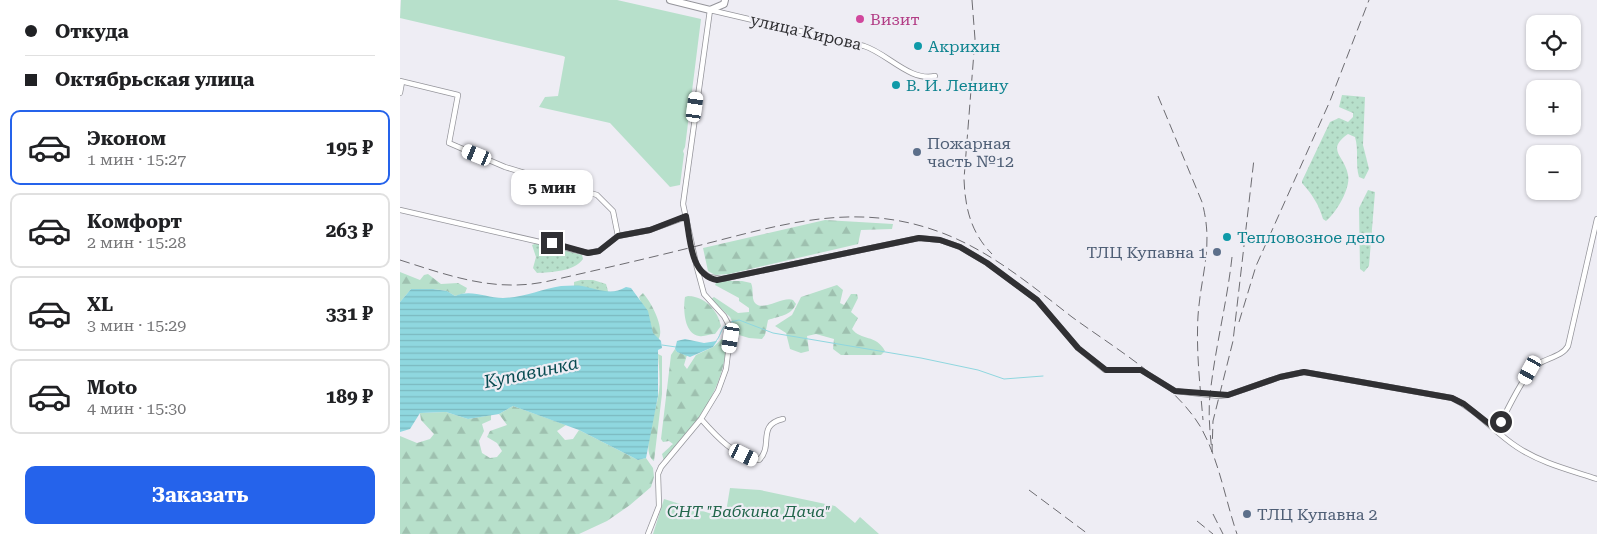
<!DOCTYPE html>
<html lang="ru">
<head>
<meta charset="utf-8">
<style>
	body { margin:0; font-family:"Roboto Serif",serif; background:#f2f2f2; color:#202124; height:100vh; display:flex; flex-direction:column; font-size:19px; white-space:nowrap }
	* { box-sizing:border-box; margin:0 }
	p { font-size:16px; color:#757577 }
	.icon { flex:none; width:28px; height:28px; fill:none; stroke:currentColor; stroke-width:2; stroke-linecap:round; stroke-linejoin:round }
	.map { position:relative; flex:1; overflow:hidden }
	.sheet { display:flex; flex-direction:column; background:#fff; width:400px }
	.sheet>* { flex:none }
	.hud { display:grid; align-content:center; height:110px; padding:0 25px; background:#fff }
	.controls { position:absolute; left:1126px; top:15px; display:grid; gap:10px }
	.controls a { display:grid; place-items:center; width:55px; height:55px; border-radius:10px; background:#fff; box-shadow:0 1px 4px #0004; font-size:25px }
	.end { position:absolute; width:22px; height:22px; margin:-11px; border:6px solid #303033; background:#fff; box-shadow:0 0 0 2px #fff }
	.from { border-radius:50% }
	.bubble { position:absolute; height:35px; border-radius:10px; background:#fff; box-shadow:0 1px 4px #0004; font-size:16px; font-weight:700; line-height:35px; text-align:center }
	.car { position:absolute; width:15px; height:30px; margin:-15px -8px; border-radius:6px; box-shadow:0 0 4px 1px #0007; background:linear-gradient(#fff 24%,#345 0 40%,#fff 0 76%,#345 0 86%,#fff 0) }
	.hud b { display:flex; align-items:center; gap:18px; height:48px; font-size:19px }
	.hud b+b { border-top:1px solid #e0e0e0 }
	.hud i { width:12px; height:12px; background:#202124 }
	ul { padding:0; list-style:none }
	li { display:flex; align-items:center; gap:15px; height:75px; margin:0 10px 8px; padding:0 15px; border:2px solid #e0e0e0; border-radius:10px }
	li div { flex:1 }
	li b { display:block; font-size:19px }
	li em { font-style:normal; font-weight:700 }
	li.active { border-color:#2563eb }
	li>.icon { width:45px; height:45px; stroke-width:1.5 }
	.button { display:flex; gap:10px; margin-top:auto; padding:10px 25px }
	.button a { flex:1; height:58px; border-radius:10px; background:#2563eb; color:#fff; font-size:20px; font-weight:700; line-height:58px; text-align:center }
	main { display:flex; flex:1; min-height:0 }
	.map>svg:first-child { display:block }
	.grass { fill:url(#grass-dots) }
	.forest { fill:url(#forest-firs) }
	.garden { fill:#b7e0cb }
	.water { fill:url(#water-rules) }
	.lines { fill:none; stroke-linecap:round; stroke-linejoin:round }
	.stream { stroke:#8fd7df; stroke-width:1 }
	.street-casing { stroke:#95959b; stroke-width:6 }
	.secondary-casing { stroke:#95959b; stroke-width:8 }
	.street { stroke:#fff; stroke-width:4.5 }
	.secondary { stroke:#fff; stroke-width:6 }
	.rail { stroke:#6d6c71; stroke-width:1; stroke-dasharray:10 5; stroke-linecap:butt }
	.route { stroke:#303033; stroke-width:6 }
	.hotel-dot { fill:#d1479c; stroke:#eeedf4; stroke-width:2 }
	.culture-dot { fill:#0f9aa8; stroke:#eeedf4; stroke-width:2 }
	.service-dot { fill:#5c6f8a; stroke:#eeedf4; stroke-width:2 }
	.labels { text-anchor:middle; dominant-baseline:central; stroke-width:4.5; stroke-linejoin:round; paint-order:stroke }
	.hotel-label { font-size:16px; fill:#b23c85; stroke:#eeedf4; text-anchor:start }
	.street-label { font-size:16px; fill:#303033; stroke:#eeedf4 }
	.culture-label { font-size:16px; fill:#0d838f; stroke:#eeedf4; text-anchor:start }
	.service-label { font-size:16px; fill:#4e5e75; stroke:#eeedf4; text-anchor:start }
	.park-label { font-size:16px; font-style:italic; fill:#21654a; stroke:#eeedf4 }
	.water-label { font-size:18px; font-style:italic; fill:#084b51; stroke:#eeedf4 }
</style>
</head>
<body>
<main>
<section class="sheet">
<div class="hud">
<b><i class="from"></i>Откуда</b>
<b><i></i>Октябрьская улица</b>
</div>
<ul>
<li class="active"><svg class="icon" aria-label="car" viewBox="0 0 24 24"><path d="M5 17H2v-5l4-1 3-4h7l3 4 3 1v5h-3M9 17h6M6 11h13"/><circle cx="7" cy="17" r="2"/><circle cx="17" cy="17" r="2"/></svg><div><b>Эконом</b><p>1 мин · 15:27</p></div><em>195 ₽</em></li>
<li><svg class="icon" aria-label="car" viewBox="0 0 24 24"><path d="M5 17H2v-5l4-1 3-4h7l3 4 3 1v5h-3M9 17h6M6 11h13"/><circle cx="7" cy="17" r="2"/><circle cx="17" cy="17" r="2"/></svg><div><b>Комфорт</b><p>2 мин · 15:28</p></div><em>263 ₽</em></li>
<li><svg class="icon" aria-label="car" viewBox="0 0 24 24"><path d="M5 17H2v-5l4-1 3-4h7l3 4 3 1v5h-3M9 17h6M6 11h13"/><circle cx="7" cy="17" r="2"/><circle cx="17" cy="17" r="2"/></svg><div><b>XL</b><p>3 мин · 15:29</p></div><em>331 ₽</em></li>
<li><svg class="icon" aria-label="car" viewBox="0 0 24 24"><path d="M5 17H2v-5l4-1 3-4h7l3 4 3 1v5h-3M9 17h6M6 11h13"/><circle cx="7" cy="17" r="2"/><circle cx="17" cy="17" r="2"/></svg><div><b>Moto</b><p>4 мин · 15:30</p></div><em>189 ₽</em></li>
</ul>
<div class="button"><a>Заказать</a></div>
</section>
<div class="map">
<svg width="1197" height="534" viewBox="0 0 1197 534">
	<defs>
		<pattern id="grass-dots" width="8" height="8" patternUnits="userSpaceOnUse" patternTransform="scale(1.25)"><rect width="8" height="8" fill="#b7e0cb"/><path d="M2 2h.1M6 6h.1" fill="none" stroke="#9ec0af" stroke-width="1.8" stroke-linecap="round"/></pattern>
		<pattern id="forest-firs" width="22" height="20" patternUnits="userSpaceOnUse" patternTransform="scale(1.25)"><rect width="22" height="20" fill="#b7e0cb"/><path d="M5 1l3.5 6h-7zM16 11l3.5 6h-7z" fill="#9ec0af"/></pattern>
		<pattern id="water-rules" width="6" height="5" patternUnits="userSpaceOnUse" patternTransform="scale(1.25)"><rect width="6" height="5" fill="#8fd7df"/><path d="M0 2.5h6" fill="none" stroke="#7cb9c0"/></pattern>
	</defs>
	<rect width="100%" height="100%" fill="#eeedf4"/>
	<path class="grass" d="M942 95 965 97 963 145 969 169 964 179 959 177C955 163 959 150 955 137L948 134C925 150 945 156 948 175 951 188 936 213 926 221L923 219C919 205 912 194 902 183V181L930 122 939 118 948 122 953 117V113L939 107Z
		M968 190 975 192 969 266 964 272 960 269 959 208Z
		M137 243 182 255 183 259C174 272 151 272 137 273L133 268 136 257 132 245Z
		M181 280H193L206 284 208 291 207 293 174 286V282Z"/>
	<path class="forest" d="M425 220 493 224 492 229 461 230 458 244 329 274 315 275 308 271 303 248Z
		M0 272 20 280 24 275 28 274 41 284 58 283 67 288 65 293 55 296 47 291 33 289H11L0 302Z
		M324 281H342L351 283C354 289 351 298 355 303 363 312 383 296 393 300L396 304C391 316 379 316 368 320L365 335 362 339 349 338 339 335 330 317 311 299 314 297 338 313 349 312V308L339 301V298L315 285 316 283Z
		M437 285 443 290 440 303 444 305 451 294H457L458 298 451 312 458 318 452 329C461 341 476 334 485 351L481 355H441L433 349 434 339 416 334 407 336 409 351 401 353 390 349 386 333 375 326 392 315 401 297Z
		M243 293C251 302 266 329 258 340L253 334 239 297Z
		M288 296C304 296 318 310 321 326L315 334C310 334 304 337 299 336 284 334 283 309 285 297Z
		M323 338 327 340C324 392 296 423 264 461L262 454 273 444 269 441 263 442 261 439 271 355 275 349 277 352 287 355 284 365 287 369 296 355 313 347Z
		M258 354 262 356V394L254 461C240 452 256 411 258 397 261 384 259 368 258 354Z
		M113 406 166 425 157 431 165 440 173 439 179 430 238 460 246 458 253 468 254 477 251 487 230 505 207 521 179 534H0V436L17 443 30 439 34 434 21 420 20 413 46 412 68 419 91 415V420L82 424 84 431 79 441 82 453 90 458 97 457 102 451 97 443 87 437 90 431 107 425 99 414Z"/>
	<path class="garden" d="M1 0H217L301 19 285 147 283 151 284 154 280 185 270 187 210 123 139 107 145 97 158 96 165 57 163 56 0 18Z
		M330 488 360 490 435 506 455 523 460 517 479 534H253L264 499 325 518Z"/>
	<path class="water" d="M161 286C168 286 175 285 182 286 198 289 211 296 226 287L231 288 248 311 253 333 261 341 262 348 258 350V396L246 458 238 460 179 430 113 406 99 414 68 419 46 412 20 413 10 429 0 432V302L11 289H33L47 291 55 296C71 289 86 298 103 298 122 298 142 289 161 286Z
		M285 339 304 343 317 341 313 347 290 357 277 352 275 349 277 341Z"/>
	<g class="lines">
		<path class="stream" d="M331 322 339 320 373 333 521 358 578 370 604 379 643 376
			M315 342C321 337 320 329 326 325
			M262 345 276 347"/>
		<defs>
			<path id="street" d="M535 76C510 82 487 53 464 46L310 10 283 204 297 268 309 277 322 279 519 238 540 240 560 247 587 263 637 300 678 348 705 370H741L775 391 819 396 828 395 880 377 904 372 1052 398C1077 410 1094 432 1117 447 1141 463 1170 470 1197 479
				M0 81 58 95 49 143 105 167 197 195 213 211 218 236 199 251 188 253 0 210
				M0 93 2 82
				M218 236 250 230 286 217
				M301 419C316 436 336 458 359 460 374 446 356 425 383 419
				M1097 430C1107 411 1117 388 1130 371 1139 358 1161 359 1168 346L1197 219
				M248 534 259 506 258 474 261 467 301 419 318 391 326 369 331 329 324 316 304 294 297 268"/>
			<path id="secondary" d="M270 0 310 10 324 4 325 0"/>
		</defs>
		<use href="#street" class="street-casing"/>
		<use href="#secondary" class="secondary-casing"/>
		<use href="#street" class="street"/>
		<use href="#secondary" class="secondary"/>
		<path class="rail" d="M572 0 575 39 564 179C565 208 571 233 592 254
			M758 96 802 202C814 247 801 273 798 316 796 351 800 385 803 420
			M832 257C827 303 815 348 810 395 808 414 810 433 812 452L813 421 833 341 854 159
			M0 260C50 276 96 293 149 281 197 270 245 259 293 247 381 225 456 199 545 234 593 253 632 286 672 317 713 347 773 382 800 426 819 459 825 499 837 534
			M839 322 856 266 930 101 969 0
			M629 490 688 534
			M813 514 823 534
			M797 521 813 534"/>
	</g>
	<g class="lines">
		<path class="route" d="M152 243 188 253 199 251 218 236 250 230 286 216C290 238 290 275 317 280L519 238 540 240 560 247 587 263 637 300 678 348 706 370H741L775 391 828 395 880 377 904 372 1052 398 1064 404 1097 430 1101 422"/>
	</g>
	<circle class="hotel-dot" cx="460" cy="19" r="5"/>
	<g class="culture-dot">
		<circle cx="518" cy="46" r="5"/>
		<circle cx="496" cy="85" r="5"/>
		<circle cx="827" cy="237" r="5"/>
	</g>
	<g class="service-dot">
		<circle cx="517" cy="152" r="5"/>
		<circle cx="817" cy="252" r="5"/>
		<circle cx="847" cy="514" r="5"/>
	</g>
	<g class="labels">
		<g class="hotel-label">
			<text x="470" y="19">Визит</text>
		</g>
		<g class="street-label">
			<text transform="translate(406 32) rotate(13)">улица Кирова</text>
		</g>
		<g class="culture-label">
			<text x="528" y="46">Акрихин</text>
			<text x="506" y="85">В. И. Ленину</text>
			<text x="837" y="237">Тепловозное депо</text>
		</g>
		<g class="service-label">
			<text x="527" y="143">Пожарная<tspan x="527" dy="18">часть №12</tspan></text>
			<text x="807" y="252" text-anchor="end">ТЛЦ Купавна 1</text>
			<text x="857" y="514">ТЛЦ Купавна 2</text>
		</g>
		<g class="park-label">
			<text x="349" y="511">СНТ "Бабкина Дача"</text>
		</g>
		<g class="water-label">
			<text transform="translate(131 372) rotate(-12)">Купавинка</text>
		</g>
	</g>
</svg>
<div class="controls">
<a><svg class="icon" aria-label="locate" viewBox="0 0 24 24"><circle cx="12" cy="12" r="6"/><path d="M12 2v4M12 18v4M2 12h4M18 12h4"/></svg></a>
<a>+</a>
<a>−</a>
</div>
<i class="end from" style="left:1101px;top:422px"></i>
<i class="end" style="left:152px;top:243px"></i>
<div class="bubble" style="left:111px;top:170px;width:82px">5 мин</div>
<i class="car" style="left:295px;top:107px;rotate:8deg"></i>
<i class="car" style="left:77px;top:155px;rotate:292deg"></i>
<i class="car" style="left:331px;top:338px;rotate:190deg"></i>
<i class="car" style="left:1130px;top:370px;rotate:209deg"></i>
<i class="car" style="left:344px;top:455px;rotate:116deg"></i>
</div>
</main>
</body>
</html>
